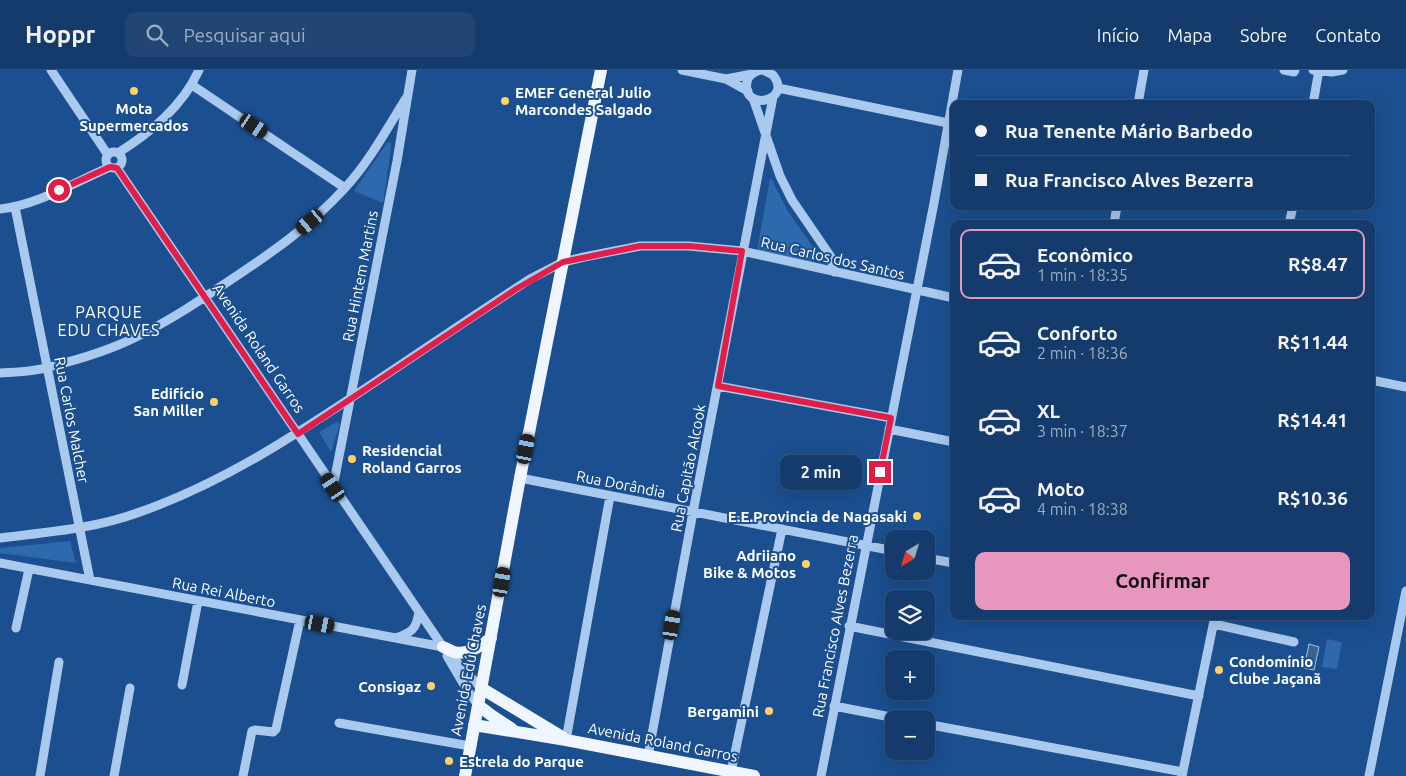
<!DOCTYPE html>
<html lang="pt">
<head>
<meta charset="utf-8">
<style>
	body { margin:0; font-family:Ubuntu,sans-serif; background:#214673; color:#f1f3f6; height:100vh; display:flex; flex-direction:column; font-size:19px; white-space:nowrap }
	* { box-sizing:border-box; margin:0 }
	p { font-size:16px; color:#9dadc1 }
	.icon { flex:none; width:28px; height:28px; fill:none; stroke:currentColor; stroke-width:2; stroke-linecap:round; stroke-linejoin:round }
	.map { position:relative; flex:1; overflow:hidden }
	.drawer { position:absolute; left:950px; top:150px; width:425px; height:400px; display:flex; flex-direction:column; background:#143b6b; border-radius:10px; box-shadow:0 5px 20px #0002,0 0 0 1px #33557e }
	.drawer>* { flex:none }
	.hud { position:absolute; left:950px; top:30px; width:425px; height:110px; border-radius:10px; box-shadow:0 5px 20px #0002,0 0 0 1px #33557e; display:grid; align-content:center; height:110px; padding:0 25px; background:#143b6b }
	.needle { width:32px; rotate:218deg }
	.tools { position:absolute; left:885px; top:460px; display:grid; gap:10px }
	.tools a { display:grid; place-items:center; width:50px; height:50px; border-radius:10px; background:#143b6b; box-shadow:0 5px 20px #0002,0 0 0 1px #33557e; font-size:25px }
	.end { position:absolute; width:22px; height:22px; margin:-11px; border:6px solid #e11d48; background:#fff; box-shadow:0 0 0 2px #fff }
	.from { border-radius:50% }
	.bubble { position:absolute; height:35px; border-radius:10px; background:#143b6b; box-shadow:0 5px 20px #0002,0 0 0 1px #33557e; font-size:16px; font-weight:600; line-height:35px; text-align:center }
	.car { position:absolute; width:15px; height:30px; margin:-15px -8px; border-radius:6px; box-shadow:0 0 4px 1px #0007; background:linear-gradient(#222 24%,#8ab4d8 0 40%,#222 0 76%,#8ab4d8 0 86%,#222 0) }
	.hud b { display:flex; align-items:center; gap:18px; height:48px; font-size:19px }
	.hud b+b { border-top:1px solid #33557e }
	.hud i { width:12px; height:12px; background:#f1f3f6 }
	ul { padding:9px 0 0; list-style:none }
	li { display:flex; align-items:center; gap:15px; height:70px; margin:0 10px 8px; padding:0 15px; border:2px solid transparent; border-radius:10px }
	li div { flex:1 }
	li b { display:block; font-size:19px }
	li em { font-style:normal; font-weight:600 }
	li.active { border-color:#e797bd }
	li>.icon { width:45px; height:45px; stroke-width:1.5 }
	.primary-button { display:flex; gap:10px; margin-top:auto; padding:10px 25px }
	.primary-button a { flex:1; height:58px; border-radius:10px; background:#e797bd; color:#111; font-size:20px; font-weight:600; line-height:58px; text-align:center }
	header { display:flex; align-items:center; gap:30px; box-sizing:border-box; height:70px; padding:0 25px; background:#143b6b; border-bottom:1px solid #33557e }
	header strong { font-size:24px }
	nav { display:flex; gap:28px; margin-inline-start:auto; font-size:18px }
	.search { width:350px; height:45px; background:#214673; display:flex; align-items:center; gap:12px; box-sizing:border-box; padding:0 18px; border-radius:10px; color:#9dadc1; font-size:19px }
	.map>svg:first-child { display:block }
	.green { fill:#2e69ad }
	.water { fill:#3c6290; stroke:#9cc4f0 }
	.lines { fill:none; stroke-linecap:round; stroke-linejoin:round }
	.minor { stroke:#a9c9ee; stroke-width:9 }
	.major { stroke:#f0f6ff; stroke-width:12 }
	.route { stroke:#e11d48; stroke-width:6 }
	.poi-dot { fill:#ffd166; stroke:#1b4f8f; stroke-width:2 }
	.labels { text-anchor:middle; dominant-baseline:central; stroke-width:4; stroke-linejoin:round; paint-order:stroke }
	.poi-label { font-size:15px; font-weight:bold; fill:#fff; stroke:#1b4f8f; text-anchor:end }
	.street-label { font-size:15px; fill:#fff; stroke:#1b4f8f }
	.neighbourhood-label { font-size:16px; letter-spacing:1px; fill:#fff; stroke:#1b4f8f }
</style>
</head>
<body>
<header>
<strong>Hoppr</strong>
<div class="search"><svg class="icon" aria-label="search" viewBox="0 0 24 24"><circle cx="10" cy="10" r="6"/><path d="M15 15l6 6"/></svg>Pesquisar aqui</div>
<nav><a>Início</a><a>Mapa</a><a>Sobre</a><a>Contato</a></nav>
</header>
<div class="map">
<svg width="1406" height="706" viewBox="0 0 1406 706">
	<rect width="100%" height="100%" fill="#1b4f8f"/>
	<path class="green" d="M387 73H391V78L383 133 354 121Z
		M771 108 787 140 818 184 817 188 813 192 757 180 770 109Z
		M336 352 340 354 331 382 319 362Z
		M70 471 76 493 0 483V478Z
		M1327 569 1342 572 1337 599 1322 597Z"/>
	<path class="water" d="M1309 574 1319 577 1314 600 1304 598Z"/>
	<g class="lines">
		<path class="minor" d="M51 0 108 85
			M682 0 726 9 748 21
			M761 0C754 2 748 5 747 12 741 42 794 32 773 5L763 0
			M1284 0 1294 2 1295 0
			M1313 0 1332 2 1343 0
			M726 9 752 4
			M192 15 345 118
			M778 18 948 53
			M753 28 780 106 792 130 831 187 834 202
			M1138 34 1144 0
			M1313 34 1319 0
			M106 90a8 8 0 1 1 16 0a8 8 0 1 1-16 0Z
			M118 83C151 62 182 37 199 0
			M117 98 443 577 481 618
			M15 137 90 510
			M0 139C38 135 75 112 110 97
			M1114 154 1117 136
			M1289 154 1293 136
			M0 303C16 302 34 302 49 297 77 290 113 279 138 266 171 250 202 229 232 209 273 182 311 155 344 119 369 92 387 59 406 28
			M1371 310 1406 317
			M718 316 891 348
			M889 359 954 372
			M520 408 894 481
			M333 417 397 91 412 0
			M0 468C47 462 93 459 137 443 224 413 300 362 375 312 427 277 478 243 530 209L563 192 584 187 640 176H689L742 181 954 228
			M926 488 954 493
			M0 493 443 577
			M1214 554 1294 572
			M849 556 1199 626
			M16 558 29 499
			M396 568C412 562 416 560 419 542
			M447 586 467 620 478 635
			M182 615 198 531
			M834 636 901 649
			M339 653 470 676
			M926 654 1183 702
			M566 670 610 426
			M648 686 693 442 773 27
			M40 706 59 592
			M114 706 130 618
			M243 706 252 661 255 660 273 662 276 659 300 550
			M728 706 731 702 782 459
			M821 706 934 133 958 0
			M1182 706 1215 546
			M1369 706 1406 521"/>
		<path class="major" d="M443 577C447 578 450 581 454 582 467 586 482 575 491 568
			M481 618 562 667
			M478 635 491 645 512 659
			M474 655 566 670 754 706
			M465 706 520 408 601 0"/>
	</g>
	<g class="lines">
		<path class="route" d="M59 120 110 97 117 98 298 364 516 219 563 192 640 176H689L742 181 718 316 891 348 880 402"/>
	</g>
	<g class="poi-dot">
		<circle cx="134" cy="21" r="5"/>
		<circle cx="505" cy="31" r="5"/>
		<circle cx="214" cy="332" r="5"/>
		<circle cx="352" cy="389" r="5"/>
		<circle cx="917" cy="446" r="5"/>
		<circle cx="806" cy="494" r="5"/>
		<circle cx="1219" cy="600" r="5"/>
		<circle cx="431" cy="616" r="5"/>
		<circle cx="769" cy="641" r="5"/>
		<circle cx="449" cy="691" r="5"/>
	</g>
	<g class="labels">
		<g class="poi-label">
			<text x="515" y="22" text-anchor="start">EMEF General Julio<tspan x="515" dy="17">Marcondes Salgado</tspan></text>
			<text x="134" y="38" text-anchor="middle">Mota<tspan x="134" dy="17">Supermercados</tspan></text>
			<text x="204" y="323">Edifício<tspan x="204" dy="17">San Miller</tspan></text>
			<text x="362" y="380" text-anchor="start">Residencial<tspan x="362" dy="17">Roland Garros</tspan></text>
			<text x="907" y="446">E.E.Provincia de Nagasaki</text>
			<text x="796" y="485">Adriiano<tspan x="796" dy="17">Bike &amp; Motos</tspan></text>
			<text x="1229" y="591" text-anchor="start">Condomínio<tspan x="1229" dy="17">Clube Jaçanã</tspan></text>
			<text x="421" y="616">Consigaz</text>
			<text x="759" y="641">Bergamini</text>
			<text x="459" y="691" text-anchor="start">Estrela do Parque</text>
		</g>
		<g class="street-label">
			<text transform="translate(833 188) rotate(13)">Rua Carlos dos Santos</text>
			<text transform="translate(360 206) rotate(-79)">Rua Hintem Martins</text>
			<text transform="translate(259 278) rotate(56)">Avenida Roland Garros</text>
			<text transform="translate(72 350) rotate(79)">Rua Carlos Malcher</text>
			<text transform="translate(688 398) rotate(-79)">Rua Capitão Alcook</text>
			<text transform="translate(621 414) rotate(11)">Rua Dorândia</text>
			<text transform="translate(224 522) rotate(11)">Rua Rei Alberto</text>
			<text transform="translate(835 556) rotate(-79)">Rua Francisco Alves Bezerra</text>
			<text transform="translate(468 600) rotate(-79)">Avenida Edú Chaves</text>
			<text transform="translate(663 672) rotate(11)">Avenida Roland Garros</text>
		</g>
		<g class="neighbourhood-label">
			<text x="109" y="242">PARQUE<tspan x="109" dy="18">EDU CHAVES</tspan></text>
		</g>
	</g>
</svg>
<div class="tools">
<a><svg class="needle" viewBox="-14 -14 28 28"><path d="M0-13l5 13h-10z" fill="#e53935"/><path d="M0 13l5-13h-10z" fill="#9dadc1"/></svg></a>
<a><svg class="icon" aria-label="layers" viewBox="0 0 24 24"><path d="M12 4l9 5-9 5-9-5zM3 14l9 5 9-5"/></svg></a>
<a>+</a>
<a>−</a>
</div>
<i class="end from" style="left:59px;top:120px"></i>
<i class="end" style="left:880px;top:402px"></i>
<div class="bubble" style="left:780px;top:385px;width:82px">2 min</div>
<i class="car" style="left:254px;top:56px;rotate:124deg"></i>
<i class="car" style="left:310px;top:152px;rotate:230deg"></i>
<i class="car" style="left:526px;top:379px;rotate:11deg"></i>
<i class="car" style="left:333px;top:417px;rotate:326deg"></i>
<i class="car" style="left:502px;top:512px;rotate:10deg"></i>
<i class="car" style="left:320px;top:554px;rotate:101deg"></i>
<i class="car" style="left:672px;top:555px;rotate:10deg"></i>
<div class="hud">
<b><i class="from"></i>Rua Tenente Mário Barbedo</b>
<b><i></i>Rua Francisco Alves Bezerra</b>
</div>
<section class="drawer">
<ul>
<li class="active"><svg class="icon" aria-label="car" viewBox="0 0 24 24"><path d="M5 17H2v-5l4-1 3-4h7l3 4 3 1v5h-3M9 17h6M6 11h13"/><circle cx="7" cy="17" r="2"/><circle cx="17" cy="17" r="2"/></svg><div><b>Econômico</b><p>1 min · 18:35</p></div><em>R$8.47</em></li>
<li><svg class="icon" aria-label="car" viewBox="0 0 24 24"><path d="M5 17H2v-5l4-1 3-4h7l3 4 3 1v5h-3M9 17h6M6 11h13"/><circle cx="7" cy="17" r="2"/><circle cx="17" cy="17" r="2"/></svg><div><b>Conforto</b><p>2 min · 18:36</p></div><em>R$11.44</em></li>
<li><svg class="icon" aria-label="car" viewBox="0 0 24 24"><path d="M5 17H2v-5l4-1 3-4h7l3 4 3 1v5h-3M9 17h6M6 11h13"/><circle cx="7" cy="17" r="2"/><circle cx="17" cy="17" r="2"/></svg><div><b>XL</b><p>3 min · 18:37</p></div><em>R$14.41</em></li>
<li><svg class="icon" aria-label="car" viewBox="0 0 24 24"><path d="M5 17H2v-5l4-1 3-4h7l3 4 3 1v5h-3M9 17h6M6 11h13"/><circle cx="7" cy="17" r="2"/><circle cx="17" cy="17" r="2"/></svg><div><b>Moto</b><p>4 min · 18:38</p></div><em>R$10.36</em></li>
</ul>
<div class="primary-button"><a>Confirmar</a></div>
</section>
</div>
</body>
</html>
